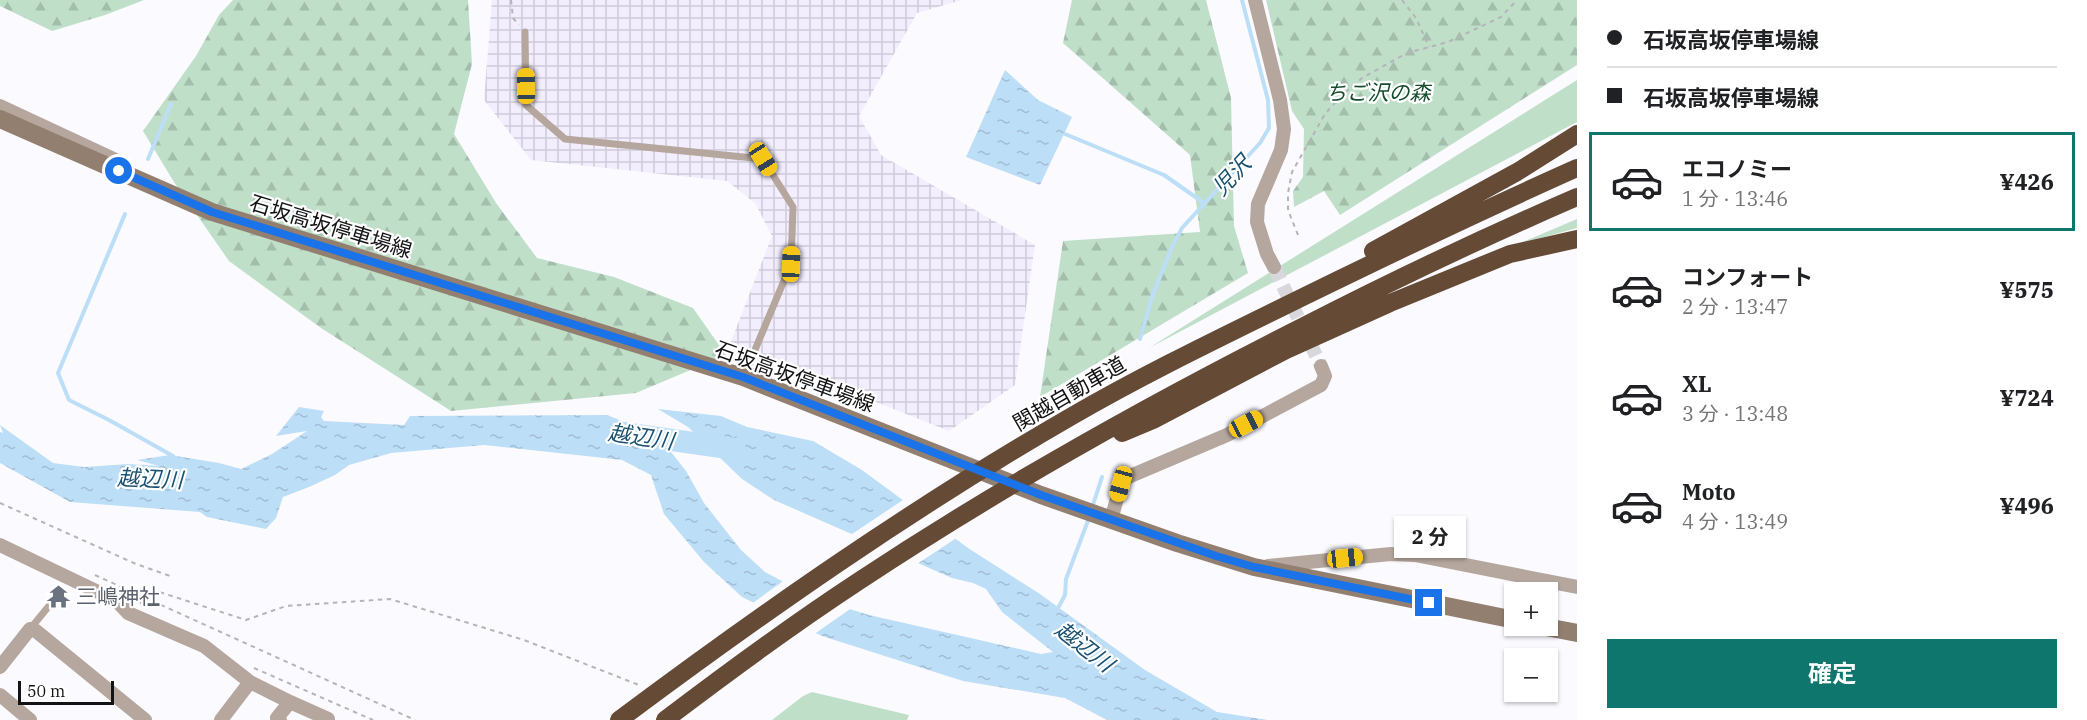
<!DOCTYPE html>
<html lang="ja">
<head>
<meta charset="utf-8">
<style>
	body { margin:0; font-family:"IBM Plex Serif","Noto Sans JP",serif; background:#f2f2f2; color:#202124; height:100vh; display:flex; flex-direction:column; font-size:22px; white-space:nowrap }
	* { box-sizing:border-box; margin:0 }
	p { font-size:20px; color:#757577 }
	.icon { flex:none; width:33px; height:33px; fill:none; stroke:currentColor; stroke-width:2; stroke-linecap:round; stroke-linejoin:round }
	.map { position:relative; flex:1; overflow:hidden }
	.panel { display:flex; flex-direction:column; background:#fff; width:510px }
	.panel>* { flex:none }
	.top-card { display:grid; align-content:center; height:132px; padding:0 30px; background:#fff }
	.tools { position:absolute; left:1504px; top:582px; display:grid; gap:12px }
	.tools a { display:grid; place-items:center; width:54px; height:54px; border-radius:0px; background:#fff; box-shadow:0 2px 4px #0004; font-size:30px }
	.scale { position:absolute; left:18px; bottom:15px; width:96px; box-sizing:border-box; padding-left:6px; border:3px solid #131215; border-top:0; font-size:16px; line-height:21px; white-space:nowrap; color:#131215; -webkit-text-stroke:4px #fff; paint-order:stroke }
	.end { position:absolute; width:27px; height:27px; margin:-14px; border:8px solid #1a73e8; background:#fff; box-shadow:0 0 0 3px #fff }
	.from { border-radius:50% }
	.bubble { position:absolute; height:42px; border-radius:0px; background:#fff; box-shadow:0 2px 4px #0004; font-size:20px; font-weight:700; line-height:42px; text-align:center }
	.car { position:absolute; width:18px; height:36px; margin:-18px -9px; border-radius:8px; box-shadow:0 0 4px 2px #0007; background:linear-gradient(#f5c518 24%,#345 0 40%,#f5c518 0 76%,#345 0 86%,#f5c518 0) }
	.top-card b { display:flex; align-items:center; gap:21px; height:57px; font-size:22px }
	.top-card b+b { border-top:2px solid #e0e0e0 }
	.top-card i { width:15px; height:15px; background:#202124 }
	ul { padding:0; list-style:none }
	li { display:flex; align-items:center; gap:18px; height:99px; margin:0 12px 9px; padding:0 18px; border:3px solid transparent; border-radius:0px }
	li div { flex:1 }
	li b { display:block; font-size:22px }
	li em { font-style:normal; font-weight:700 }
	li.selected { border-color:#0f766e }
	li>.icon { width:54px; height:54px; stroke-width:1.5 }
	.cta { display:flex; gap:12px; margin-top:auto; padding:12px 30px }
	.cta a { flex:1; height:69px; border-radius:0px; background:#0f766e; color:#fff; font-size:24px; font-weight:700; line-height:69px; text-align:center }
	main { display:flex; flex:1; min-height:0 }
	.map>svg:first-child { display:block }
	.industrial { fill:url(#industrial-grid) }
	.green { fill:#c0dfc9 }
	.forest { fill:url(#forest-firs) }
	.water { fill:url(#water-ripples) }
	.pier { fill:#fbfaff }
	.lines { fill:none; stroke-linecap:round; stroke-linejoin:round }
	.stream { stroke:#bddef7; stroke-width:4 }
	.river { stroke:#bddef7; stroke-width:22 }
	.minor-tunnel { stroke:#d8d7dc; stroke-width:14; stroke-dasharray:14 7; stroke-linecap:butt }
	.path { stroke:#b5b4b9; stroke-width:2; stroke-dasharray:4.5 4.5; stroke-linecap:butt }
	.service { stroke:#b5a79d; stroke-width:7 }
	.minor { stroke:#b5a79d; stroke-width:14 }
	.secondary { stroke:#937f70; stroke-width:18 }
	.motorway { stroke:#654a35; stroke-width:18 }
	.route { stroke:#1a73e8; stroke-width:8 }
	.labels { text-anchor:middle; dominant-baseline:central; stroke-width:4.5; stroke-linejoin:round; paint-order:stroke }
	.park-label { font-size:21px; font-style:italic; fill:#154d2e; stroke:#fff }
	.street-label { font-size:21px; fill:#131215; stroke:#fff }
	.worship-label { font-size:21px; fill:#5b616d; stroke:#fff; text-anchor:start }
	.water-label { font-size:22px; font-style:italic; fill:#1a5173; stroke:#fff }
</style>
</head>
<body>
<main>
<div class="map">
<svg width="1577" height="720" viewBox="0 0 1577 720">
	<defs>
		<pattern id="industrial-grid" width="8" height="8" patternUnits="userSpaceOnUse" patternTransform="scale(1.5)"><rect width="8" height="8" fill="#f2eefe"/><path d="M0 4h8M4 0v8" fill="none" stroke="#cfcbd9"/></pattern>
		<pattern id="forest-firs" width="22" height="20" patternUnits="userSpaceOnUse" patternTransform="scale(1.5)"><rect width="22" height="20" fill="#c0dfc9"/><path d="M5 1l3.5 6h-7zM16 11l3.5 6h-7z" fill="#a4beac"/></pattern>
		<pattern id="water-ripples" width="26" height="14" patternUnits="userSpaceOnUse" patternTransform="scale(1.5)"><rect width="26" height="14" fill="#bddef7"/><path d="M2 4q2-2 4 0t4 0M15 11q2-2 4 0t4 0" fill="none" stroke="#a2bdd3"/></pattern>
	</defs>
	<rect width="100%" height="100%" fill="#fbfaff"/>
	<path class="industrial" d="M492 0H962L917 13 859 116 881 155 1035 245 1015 385 949 431 730 344 772 236 755 203 727 181 531 160 484 100Z"/>
	<path class="green" d="M1577 80V122L1149 348Z
		M1577 219V228L1516 245Z
		M812 692 909 715 907 720H772L803 696Z"/>
	<path class="forest" d="M0 0H144L105 15 52 31 0 6Z
		M233 0H468L472 64 454 134 496 203 537 258 614 277 693 308 726 355 636 393 451 411 321 328 229 261 174 182 143 131 196 56 219 15Z
		M1072 0H1206L1231 98 1234 226 1248 273 1040 397 1063 241 1200 232 1190 155 1063 43Z
		M1266 0H1577V65L1340 215 1324 191 1294 207 1293 191 1303 177 1304 129 1292 111Z"/>
	<path class="water" d="M1005 70 1038 100 1072 117 1040 185 966 157Z
		M299 407 324 411 321 417 324 421 404 425 410 416 607 415 627 423 671 452 686 471 704 503 741 550 765 572 814 598 869 615 1041 654 1053 652 1002 612 986 589 973 583 952 578 774 500 742 479 688 427 658 409 721 416 747 427 813 441 862 470 968 548 1040 594 1145 670 1217 712 1268 720H1107L1065 698 963 681 822 636 742 597 704 562 664 514 651 475 622 460 484 445 391 453 349 465 335 475 309 487 283 497 276 518 266 529 207 517 200 512 70 502 0 463V432L3 433 0 425 53 463 84 467 128 464 159 466 137 460 170 455 219 463 241 469 272 454 307 431 276 436Z"/>
	<path class="pier" d="M906 498 958 537 914 566 849 536Z
		M786 579 815 595 853 607 813 635 750 605Z"/>
	<g class="lines">
		<path class="stream" d="M1065 134 1164 175 1204 203
			M148 159 171 104
			M125 214 58 373 69 400 109 420 173 456
			M1140 339 1152 297 1172 247 1182 228 1260 143 1269 128 1268 100 1242 0
			M1092 508 1102 477
			M1056 612 1065 595 1066 579 1089 518"/>
		<path class="river" d="M616 432 735 449"/>
		<path class="minor-tunnel" d="M1274 267 1321 366"/>
		<path class="path" d="M511 0 513 18 519 25
			M1402 0 1416 18 1429 47
			M1298 235 1288 210V193L1292 172 1325 114 1340 97 1362 78 1407 53 1448 42 1501 17 1517 0
			M0 503 136 564 170 576
			M95 575 415 720
			M134 592 147 588 246 620 286 606 390 599 524 640 639 685
			M134 592 142 605
			M254 668 373 720"/>
		<path class="service" d="M525 32 526 105 565 139 763 159 793 207 791 264 744 376
			M30 629 53 601"/>
		<path class="minor" d="M1255 0 1280 100 1284 129 1281 150 1258 204 1257 222 1267 254 1274 267
			M0 106 118 161
			M1111 520 1121 484 1128 477 1227 435 1321 385 1325 376 1321 366
			M0 545 117 601 128 613 204 646 250 682
			M1268 566 1391 554 1415 555 1577 587
			M0 667 30 629 36 631 145 720
			M0 695 30 720
			M290 702 328 719
			M221 720 250 682 290 702 277 718 280 720"/>
		<path class="secondary" d="M0 119 212 212 743 377 1041 495 1177 543 1254 567 1515 620
			M1541 626 1577 633"/>
		<path class="motorway" d="M1373 251 1517 172 1577 134
			M1122 433 1153 420 1286 350 1390 303 1510 254 1577 239
			M619 720C765 611 914 507 1072 416 1148 372 1226 335 1305 296 1395 252 1485 209 1577 168
			M665 720C728 672 792 625 859 581 1001 487 1151 403 1304 326 1394 280 1484 237 1577 197"/>
	</g>
	<g class="lines">
		<path class="route" d="M119 171 212 212 743 377 1041 495 1216 556 1254 567 1429 603"/>
	</g>
	<defs>
		<symbol id="temple-bare" viewBox="-9 -9 18 18"><path d="M0-6L5-2H3V0L6.5 2.5H4V6H1.5V3h-3V6H-4V2.5H-6.5L-3 0V-2H-5Z" fill="#6b7280" stroke="#fff" stroke-width="2.5" paint-order="stroke"/></symbol>
	</defs>
	<g fill-rule="evenodd">
		<use href="#temple-bare" x="42" y="580" width="33" height="33"/>
	</g>
	<g class="labels">
		<g class="park-label">
			<text x="1378" y="92">ちご沢の森</text>
		</g>
		<g class="street-label">
			<text transform="translate(331 226) rotate(17)">石坂高坂停車場線</text>
			<text transform="translate(795 376) rotate(20)">石坂高坂停車場線</text>
			<text transform="translate(1069 393) rotate(-30)">関越自動車道</text>
		</g>
		<g class="worship-label">
			<text x="76" y="596">三嶋神社</text>
		</g>
		<g class="water-label">
			<text transform="translate(1231 175) rotate(-47)">児沢</text>
			<text transform="translate(641 436) rotate(8)">越辺川</text>
			<text transform="translate(150 478) rotate(2)">越辺川</text>
			<text transform="translate(1085 646) rotate(38)">越辺川</text>
		</g>
	</g>
</svg>
<div class="tools">
<a>+</a>
<a>−</a>
</div>
<div class="scale">50 m</div>
<i class="end from" style="left:119px;top:171px"></i>
<i class="end" style="left:1429px;top:603px"></i>
<div class="bubble" style="left:1394px;top:516px;width:72px">2 分</div>
<i class="car" style="left:526px;top:86px;rotate:359deg"></i>
<i class="car" style="left:763px;top:159px;rotate:148deg"></i>
<i class="car" style="left:791px;top:264px;rotate:2deg"></i>
<i class="car" style="left:1246px;top:424px;rotate:62deg"></i>
<i class="car" style="left:1121px;top:484px;rotate:195deg"></i>
<i class="car" style="left:1345px;top:558px;rotate:84deg"></i>
</div>
<section class="panel">
<div class="top-card">
<b><i class="from"></i>石坂高坂停車場線</b>
<b><i></i>石坂高坂停車場線</b>
</div>
<ul>
<li class="selected"><svg class="icon" aria-label="car" viewBox="0 0 24 24"><path d="M5 17H2v-5l4-1 3-4h7l3 4 3 1v5h-3M9 17h6M6 11h13"/><circle cx="7" cy="17" r="2"/><circle cx="17" cy="17" r="2"/></svg><div><b>エコノミー</b><p>1 分 · 13:46</p></div><em>¥426</em></li>
<li><svg class="icon" aria-label="car" viewBox="0 0 24 24"><path d="M5 17H2v-5l4-1 3-4h7l3 4 3 1v5h-3M9 17h6M6 11h13"/><circle cx="7" cy="17" r="2"/><circle cx="17" cy="17" r="2"/></svg><div><b>コンフォート</b><p>2 分 · 13:47</p></div><em>¥575</em></li>
<li><svg class="icon" aria-label="car" viewBox="0 0 24 24"><path d="M5 17H2v-5l4-1 3-4h7l3 4 3 1v5h-3M9 17h6M6 11h13"/><circle cx="7" cy="17" r="2"/><circle cx="17" cy="17" r="2"/></svg><div><b>XL</b><p>3 分 · 13:48</p></div><em>¥724</em></li>
<li><svg class="icon" aria-label="car" viewBox="0 0 24 24"><path d="M5 17H2v-5l4-1 3-4h7l3 4 3 1v5h-3M9 17h6M6 11h13"/><circle cx="7" cy="17" r="2"/><circle cx="17" cy="17" r="2"/></svg><div><b>Moto</b><p>4 分 · 13:49</p></div><em>¥496</em></li>
</ul>
<div class="cta"><a>確定</a></div>
</section>
</main>
</body>
</html>
